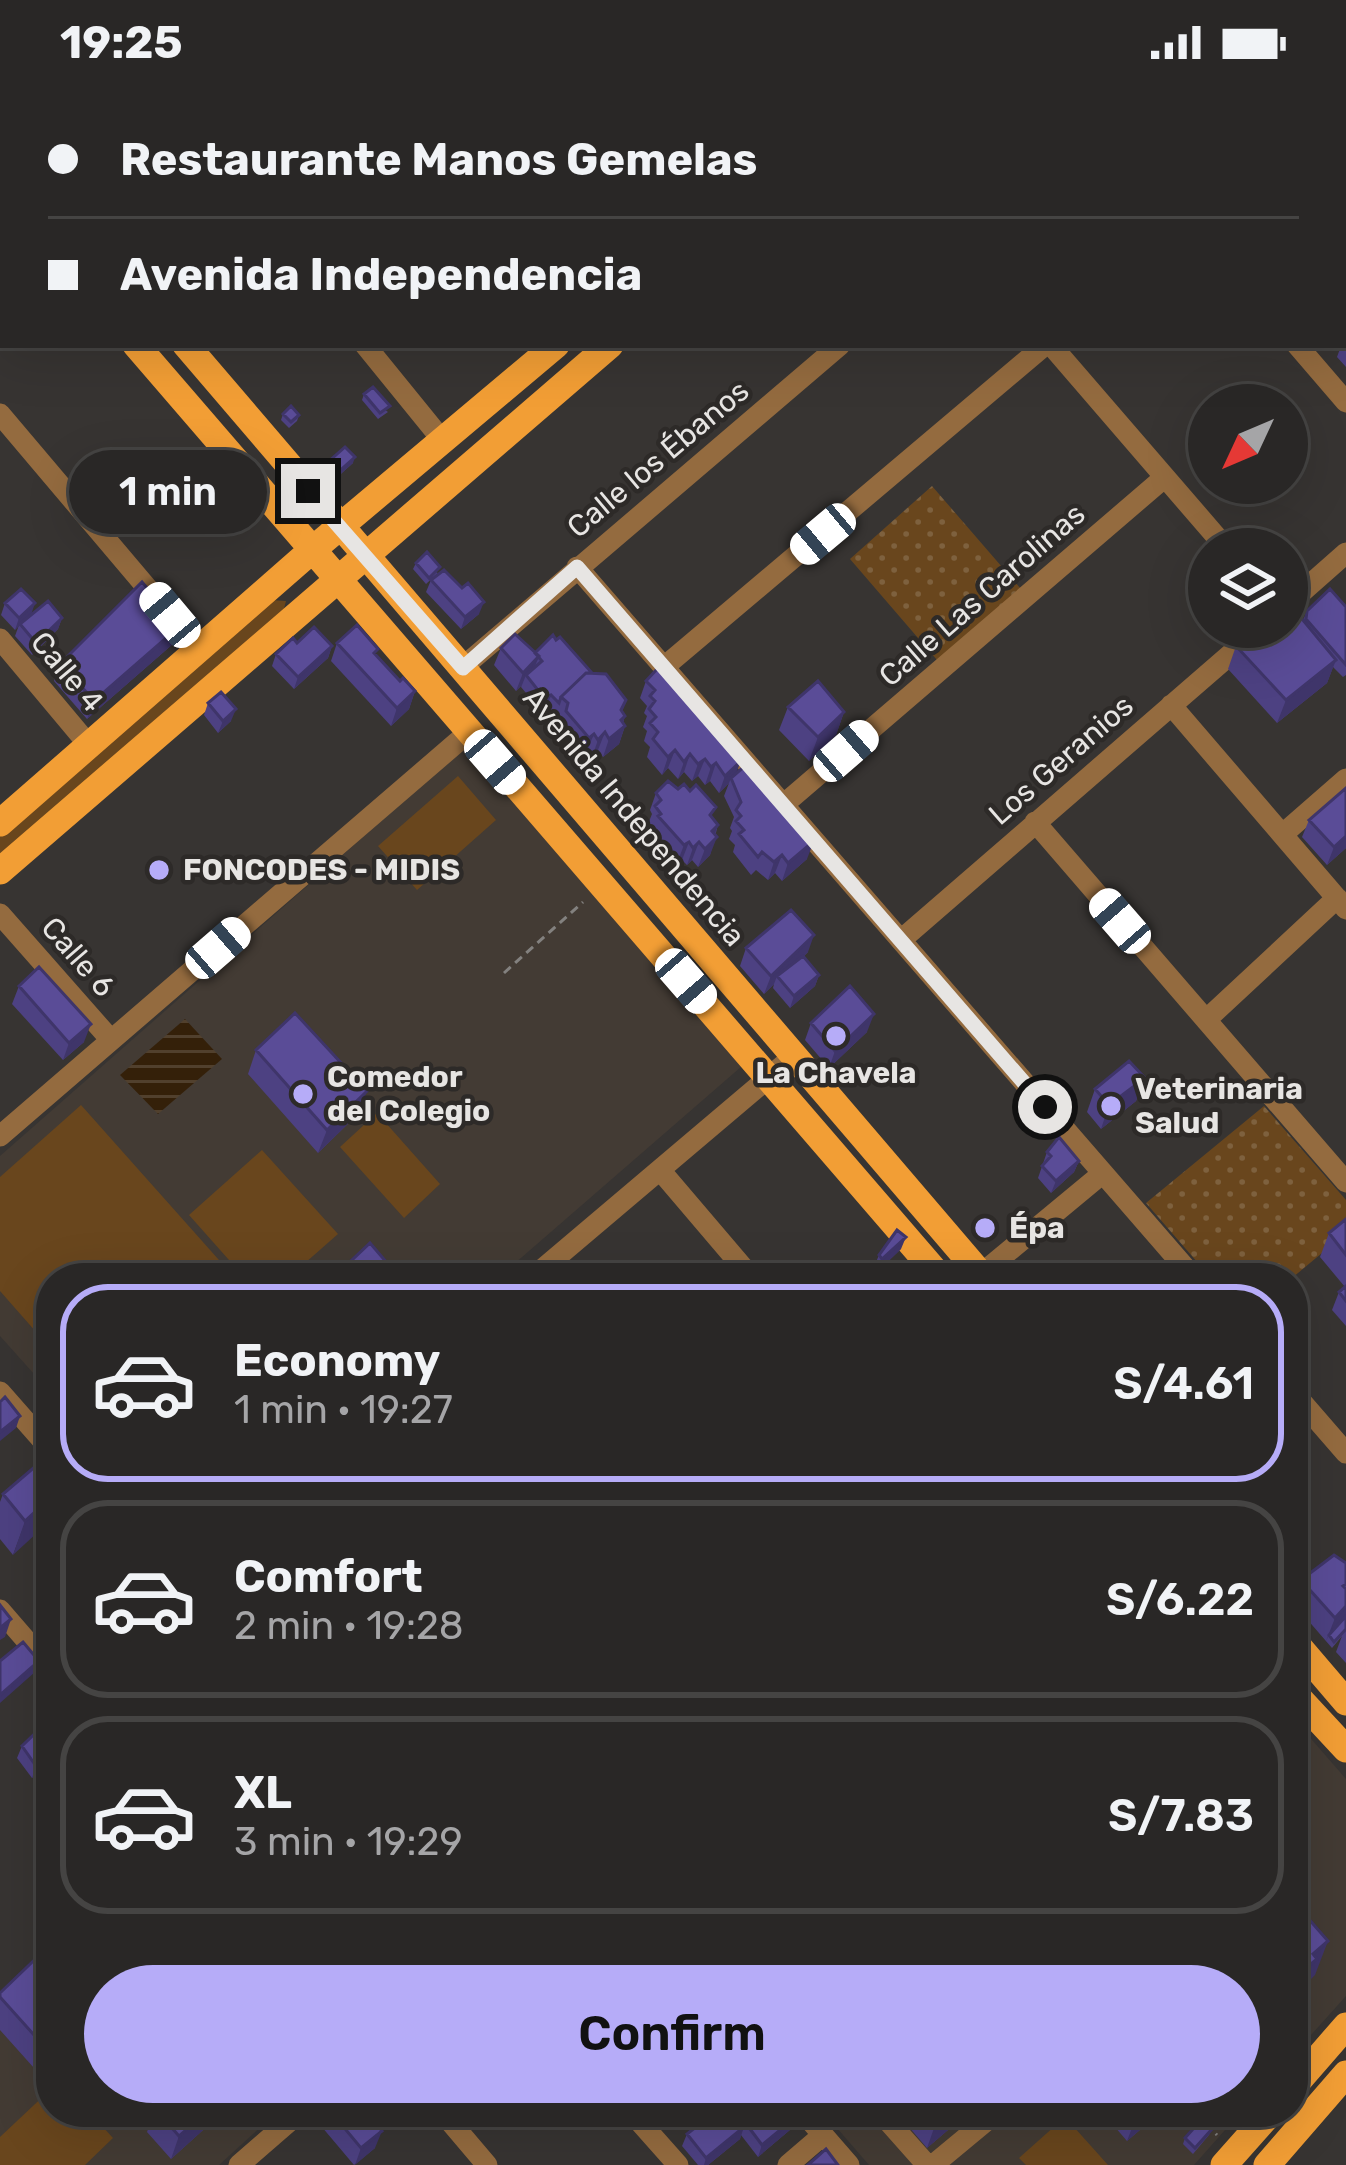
<!DOCTYPE html>
<html lang="en">
<head>
<meta charset="utf-8">
<style>
	body { margin:0; font-family:Rubik,sans-serif; background:#353332; color:#f1f3f6; height:100vh; display:flex; flex-direction:column; font-size:45px; white-space:nowrap }
	* { box-sizing:border-box; margin:0 }
	p { font-size:39px; color:#a5a5a7 }
	.icon { flex:none; width:66px; height:66px; fill:none; stroke:currentColor; stroke-width:2; stroke-linecap:round; stroke-linejoin:round }
	.map { position:relative; flex:1; overflow:hidden }
	.side { position:absolute; left:36px; top:1179px; width:1272px; height:864px; display:flex; flex-direction:column; background:#292726; border-radius:48px; box-shadow:0 12px 48px #0002,0 0 0 3px #454443 }
	.side>* { flex:none }
	.hud { position:absolute; left:0px; top:0px; width:1347px; height:264px; box-shadow:0 12px 48px #0002,0 0 0 3px #454443; display:grid; align-content:center; height:264px; padding:0 48px; background:#292726 }
	.needle { width:78px; rotate:226deg }
	.fabs { position:absolute; left:1188px; top:300px; display:grid; gap:24px }
	.fabs a { display:grid; place-items:center; width:120px; height:120px; border-radius:50%; background:#292726; box-shadow:0 12px 48px #0002,0 0 0 3px #454443; font-size:60px }
	.end { position:absolute; width:54px; height:54px; margin:-27px; border:15px solid #e7e5e3; background:#111; box-shadow:0 0 0 6px #111 }
	.from { border-radius:50% }
	.bubble { position:absolute; height:84px; border-radius:42px; background:#292726; box-shadow:0 12px 48px #0002,0 0 0 3px #454443; font-size:39px; font-weight:600; line-height:84px; text-align:center }
	.car { position:absolute; width:36px; height:72px; margin:-36px -18px; border-radius:15px; box-shadow:0 0 9px 3px #0007; background:linear-gradient(#fff 24%,#345 0 40%,#fff 0 76%,#345 0 86%,#fff 0) }
	.hud b { display:flex; align-items:center; gap:42px; height:114px; font-size:45px }
	.hud b+b { border-top:3px solid #454443 }
	.hud i { width:30px; height:30px; background:#f1f3f6 }
	ul { padding:21px 0 0; list-style:none }
	li { display:flex; align-items:center; gap:36px; height:198px; margin:0 24px 18px; padding:0 24px; border:6px solid #454443; border-radius:48px }
	li div { flex:1 }
	li b { display:block; font-size:45px }
	li em { font-style:normal; font-weight:600 }
	li.active { border-color:#b6acf8 }
	li>.icon { width:108px; height:108px; stroke-width:1.5 }
	.button { display:flex; gap:24px; margin-top:auto; padding:24px 48px }
	.button a { flex:1; height:138px; border-radius:72px; background:#b6acf8; color:#111; font-size:48px; font-weight:600; line-height:138px; text-align:center }
	.status { display:flex; justify-content:space-between; align-items:center; height:84px; padding:0 60px; background:#292726; direction:ltr }
	.status svg { height:33px; fill:currentColor }
	.map>svg:first-child { display:block }
	.built { fill:#433b34 }
	.grass { fill:#69461d }
	.park { fill:url(#park-dots) }
	.water { fill:url(#water-rules) }
	.lines { fill:none; stroke-linecap:round; stroke-linejoin:round }
	.path { stroke:#83817f; stroke-width:3; stroke-dasharray:9 6; stroke-linecap:butt }
	.minor { stroke:#946b3f; stroke-width:21 }
	.major { stroke:#f29e35; stroke-width:27 }
	.wall { fill:#4d4182 }
	.shaded-wall { fill:#3f356a }
	.building { fill:#5a4c97; stroke:#3f356a; stroke-width:3 }
	.route { stroke:#e7e5e3; stroke-width:15 }
	.poi-dot { fill:#b6acf8; stroke:#2d2a28; stroke-width:4.5 }
	.labels { text-anchor:middle; dominant-baseline:central; stroke-width:9; stroke-linejoin:round; paint-order:stroke }
	.street-label { font-size:30px; fill:#e7e5e3; stroke:#2d2a28 }
	.poi-label { font-size:30px; font-weight:bold; fill:#e7e5e3; stroke:#2d2a28; text-anchor:start }
</style>
</head>
<body>
<div class="status"><b>19:25</b><svg viewBox="0 0 49 12"><path d="M0 12V9h3v3zM5 12V6h3v6zM10 12V3h3v9zM15 12V0h3v12zM26 1h20v11H26zM47 4h2v5h-2z"/></svg></div>
<div class="map">
<svg width="1346" height="2081" viewBox="0 0 1346 2081">
	<defs>
		<pattern id="park-dots" width="8" height="8" patternUnits="userSpaceOnUse" patternTransform="scale(3)"><rect width="8" height="8" fill="#69461d"/><path d="M2 2h.1M6 6h.1" fill="none" stroke="#7e613e" stroke-width="1.8" stroke-linecap="round"/></pattern>
		<pattern id="water-rules" width="6" height="5" patternUnits="userSpaceOnUse" patternTransform="scale(3)"><rect width="6" height="5" fill="#342009"/><path d="M0 2.5h6" fill="none" stroke="#51402d"/></pattern>
	</defs>
	<rect width="100%" height="100%" fill="#373432"/>
	<path class="built" d="M471 658 749 976 498 1194H51V1309L0 1252V1072Z
		M1293 1634 1346 1695V1912L1293 1971Z
		M51 1861V2028H277L219 2081H0V1908Z
		M823 2028H1241L1194 2081H869Z"/>
	<path class="grass" d="M271 516 286 517 282 532 0 775V752Z
		M458 692 496 736 417 806 378 762Z
		M81 1021 235 1194H51V1265L0 1207V1093Z
		M377 1029 440 1100 404 1134 340 1063Z
		M262 1066 338 1150 288 1194H245L189 1131Z
		M51 2005V2028H89L113 2054 85 2081H0V2053Z
		M1065 2033 1108 2081H1026L1019 2074Z"/>
	<path class="park" d="M932 402 1021 505 937 576 850 475Z
		M1264 1022 1346 1116V1149L1292 1194H1211L1146 1119Z"/>
	<path class="water" d="M185 935 222 975 158 1030 120 991Z"/>
	<g class="lines">
		<path class="path" d="M504 889 583 818
			M1195 2028 1217 2051"/>
		<path class="minor" d="M130 0 133 3
			M342 0 344 3
			M1071 0 1073 3
			M394 3 397 0
			M615 3 618 0
			M1132 3 1136 0
			M1344 22 1346 20
			M1344 234 1346 233
			M0 252 3 250
			M365 261 443 357
			M1051 261 1227 465
			M1297 261 1346 318
			M0 330 198 564
			M577 483 1194 1194
			M1287 521 1346 469
			M0 555 88 660
			M463 583 840 261
			M664 583 1045 261
			M1171 621 1346 825
			M783 721 1165 393
			M1035 738 1346 1098
			M1283 750 1346 695
			M0 830 111 956
			M901 856 1262 543
			M1206 936 1337 814
			M0 1052 469 648
			M660 1086 752 1194
			M981 1190 1103 1089
			M532 1194 794 972
			M0 1308 51 1366
			M1293 1308 1346 1369
			M0 1526 51 1585
			M442 2028 487 2081
			M631 2028 678 2081
			M803 2028 849 2081
			M880 2028 927 2081
			M239 2081 300 2028
			M788 2081 823 2051
			M933 2081 997 2028"/>
		<path class="major" d="M858 3 861 0
			M910 3 914 0
			M0 45 3 48
			M0 102 3 105
			M136 261 941 1194
			M186 261 984 1194
			M0 739 311 467 556 261
			M0 787 610 261
			M1293 1556 1346 1618
			M1293 1608 1346 1665
			M1293 2003 1346 1942
			M1224 2081 1271 2028
			M1267 2081 1346 1990"/>
	</g>
	<path class="wall" d="M1346 257V283L1337 273 1341 262Z
		M364 310 388 328 378 335 362 316Z
		M283 330 299 331 297 337 289 344 281 336Z
		M327 379H353L334 396 325 385Z
		M416 479 438 489 426 500 413 485Z
		M431 496 462 504 479 530 461 545 426 508Z
		M5 519 31 531 62 534 58 545 32 571 15 552 19 541 15 546 1 531Z
		M1346 523V591L1343 593 1333 583 1327 599 1277 639 1228 585 1236 562 1303 536 1307 527Z
		M556 556 592 589 626 616 622 628 625 632 623 639 625 642 619 660 603 673 598 666 592 673 587 667 583 671 560 645 561 637 547 623 541 627 521 603 522 601 516 607 494 581 501 564 535 569Z
		M174 559 87 635 54 597 61 579Z
		M297 559 332 562 328 574 294 605 272 582 276 570Z
		M337 559 376 571 400 597 415 607 409 625 391 642 331 577Z
		M646 597 736 690 807 775 782 797 775 789 768 796 756 786 751 791 733 768 735 761 729 755 732 747 730 744 734 733 724 712 729 699 719 709 710 697 705 701 698 692 692 697 684 688 678 695 668 684 662 691 647 673 650 663 644 657 647 647 643 643 647 632 644 629 647 622 640 614Z
		M208 619 231 637 218 649 204 631Z
		M788 623 844 628 836 651 809 677 779 646Z
		M1346 704V764L1327 781 1302 753 1309 736Z
		M656 709 712 733 718 741 710 771 698 783 692 776 687 781 682 776 677 779 651 750 653 745 648 740 652 730 650 726Z
		M746 864 808 868 803 873 819 891 815 902 790 924 773 904 774 900 764 910 740 882Z
		M19 902 84 958 63 976 12 920Z
		M811 939 867 948 829 984 805 956Z
		M256 966 358 1030 318 1069 248 990Z
		M1145 994 1136 1017 1101 1045 1087 1028 1095 1005Z
		M1047 1068 1079 1077 1074 1088 1051 1109 1038 1094Z
		M1346 1135V1242L1332 1226 1339 1208 1345 1203 1320 1173 1329 1149Z
		M901 1165 878 1187 874 1183 879 1171Z
		M51 1369 13 1471 0 1455V1418L3 1410Z
		M1346 1479V1579L1336 1568 1342 1552 1332 1564 1293 1519 1301 1496Z
		M22 1662 51 1678 32 1694 17 1674Z
		M51 1689V1712L45 1706Z
		M51 1860V1968L34 1984 0 1946V1909Z
		M154 2028H223L171 2075 147 2048Z
		M318 2028H366L375 2064 354 2081 316 2036Z
		M715 2028H801L797 2040 758 2073 741 2051 740 2055 708 2081H698L682 2062 687 2050Z
		M896 2028H969L927 2064Z
		M1102 2028H1161L1127 2057Z
		M1212 2045 1209 2051 1193 2070 1183 2060 1185 2054Z"/>
	<path class="shaded-wall" d="M355 373 353 379 334 396 336 390Z
		M484 518 479 530 461 545 465 533Z
		M35 519 31 531 15 546 19 534Z
		M62 534 58 545 32 571 36 559Z
		M180 542 174 559 87 635 94 617Z
		M332 562 328 574 294 605 298 593Z
		M539 572 532 590 526 591 522 601 516 607 523 589Z
		M1336 576 1327 599 1277 639 1286 616Z
		M415 607 409 625 391 642 397 624Z
		M551 611 547 623 541 627 545 615Z
		M236 625 231 637 218 649 223 637Z
		M844 628 836 651 809 677 818 653Z
		M625 632 620 647 625 642 619 660 603 673 609 655 621 636Z
		M605 648 598 666 592 673 598 656Z
		M594 650 587 667 583 671 589 654Z
		M675 666 668 684 662 691 668 673Z
		M690 670 684 688 678 695 684 678Z
		M705 675 698 692 692 697 698 680Z
		M741 677 734 694H731L729 699 719 709 725 692Z
		M716 679 710 697 705 701 711 683Z
		M718 741 712 758 717 753 710 771 698 783 712 747Z
		M1346 752V764L1327 781 1334 763Z
		M814 757 807 775 782 797 788 779Z
		M689 758 682 776 677 779 684 761Z
		M699 758 692 776 687 781 693 764Z
		M782 771 775 789 768 796 774 778Z
		M814 851 808 868 780 895 777 892 774 900 764 910 771 892Z
		M819 891 815 902 790 924 794 912Z
		M874 930 867 948 829 984 835 967Z
		M91 940 84 958 63 976 69 959Z
		M1145 994 1136 1017 1101 1045 1109 1021Z
		M367 1007 358 1030 318 1069 327 1046Z
		M1079 1077 1074 1088 1051 1109 1056 1097Z
		M906 1153 901 1165 878 1187 882 1175Z
		M20 1332 16 1344 0 1357V1348Z
		M51 1413V1436L13 1471 25 1437Z
		M1309 1442 1300 1465 1293 1472V1457Z
		M1346 1522V1533L1329 1551 1326 1557 1335 1534Z
		M11 1535 5 1553 0 1556V1544Z
		M39 1577 35 1588 0 1619V1611Z
		M51 1670V1678L32 1694 36 1682Z
		M1328 1857 1315 1891 1309 1897 1304 1909 1293 1919V1895L1313 1870Z
		M51 1953V1968L34 1984 43 1961Z
		M206 2028H223L171 2075 179 2052Z
		M802 2028 797 2040 758 2073 762 2061Z
		M942 2028H969L927 2064 939 2030Z
		M1138 2028H1161L1127 2057Z
		M744 2043 740 2055 708 2081H704L706 2074Z
		M382 2047 375 2064 355 2081 361 2064Z"/>
	<path class="building" d="M465 0H494L491 3H467Z
		M513 0H528L531 3H510Z
		M533 0H557L560 3H536Z
		M656 0H685L688 3H653Z
		M1344 62 1346 65V110L1344 112Z
		M0 116 3 120V206L0 208Z
		M1344 154 1346 156V189L1344 190Z
		M373 303 390 322 380 329 364 310Z
		M291 322 299 331 291 338 283 330Z
		M345 363 355 373 336 390 327 379Z
		M427 468 440 483 429 494 416 479Z
		M444 486 462 504 468 499 484 518 465 533 431 496Z
		M142 498 180 542 94 617 61 579Z
		M21 505 35 519 19 534 5 519Z
		M1330 505 1346 523V581L1306 535 1307 527Z
		M48 517 62 534 36 559 20 540Z
		M1288 518 1336 576 1286 616 1236 562 1259 543H1287Z
		M357 541 378 565 374 569 400 597 403 594 415 607 397 624 337 559Z
		M314 543 332 562 298 593 276 570 293 554 297 559Z
		M515 550 539 572 523 589 501 564Z
		M553 551 556 556 560 553 592 589H586L561 613 559 619 551 611 545 615 526 591 542 577 535 569Z
		M658 584 741 677 725 692 716 679 711 683 705 675 698 680 690 670 684 678 675 666 668 673 653 655 658 648 650 639 656 633 649 625 655 617 650 612 655 606 646 597Z
		M586 589 606 590 626 616 621 626 625 632 621 636 625 642 609 655 605 648 598 656 594 650 589 654 566 627 568 619 561 613Z
		M818 597 844 628 818 653 788 623Z
		M221 608 236 625 223 637 208 619Z
		M747 680 814 757 788 779 782 771 774 778 762 768 758 773 739 750 744 746 736 737 741 732 736 726 741 718 731 694Z
		M668 697 678 705 684 700 690 707 696 701 716 723 710 731 718 741 712 747 717 753 705 765 699 758 693 764 689 758 684 761 658 732 661 730 655 722 661 716 656 709Z
		M1346 704V752L1334 763 1309 736Z
		M791 826 814 851 771 892 746 864Z
		M803 872 819 891 794 912 777 892Z
		M39 883 91 940 69 959 19 902Z
		M850 902 874 930 835 967 811 939Z
		M295 929 367 1007 327 1046 256 966Z
		M1129 977 1145 994 1109 1021 1095 1005Z
		M1059 1053 1079 1077 1056 1097 1042 1082 1051 1072 1047 1068Z
		M1346 1135V1171L1329 1149Z
		M897 1146 906 1153 882 1175 879 1171Z
		M370 1159 400 1194H333Z
		M1346 1202V1217L1339 1208Z
		M5 1313 20 1332 0 1348V1318Z
		M51 1369V1413L25 1437 3 1410Z
		M1293 1424 1309 1442 1293 1457Z
		M1334 1471 1346 1479V1500L1343 1502 1346 1505V1522L1335 1534 1301 1496Z
		M0 1521 11 1535 0 1544Z
		M1346 1532V1545L1334 1558 1329 1551Z
		M23 1558 39 1577 0 1611V1577Z
		M51 1634V1670L36 1682 22 1662Z
		M1293 1817 1328 1857 1313 1870 1317 1875 1293 1895Z
		M51 1860V1953L43 1961 0 1913V1909Z
		M158 2028H206L179 2052Z
		M331 2028H366L382 2047 361 2064Z
		M715 2028H733L744 2043 706 2074 687 2050Z
		M755 2028H802L762 2061 744 2037Z
		M1202 2035 1212 2045 1195 2064 1185 2054Z
		M826 2065 838 2081H808Z"/>
	<g class="lines">
		<path class="route" d="M308 407 463 584 577 483 1045 1023"/>
	</g>
	<g class="poi-dot">
		<circle cx="159" cy="786" r="12"/>
		<circle cx="836" cy="952" r="12"/>
		<circle cx="303" cy="1010" r="12"/>
		<circle cx="1111" cy="1022" r="12"/>
		<circle cx="985" cy="1144" r="12"/>
	</g>
	<g class="labels">
		<g class="street-label">
			<text transform="translate(658 375) rotate(-40)">Calle los Ébanos</text>
			<text transform="translate(982 511) rotate(-41)">Calle Las Carolinas</text>
			<text transform="translate(67 588) rotate(50)">Calle 4</text>
			<text transform="translate(1061 676) rotate(-41)">Los Geranios</text>
			<text transform="translate(634 733) rotate(50)">Avenida Independencia</text>
			<text transform="translate(78 873) rotate(49)">Calle 6</text>
		</g>
		<g class="poi-label">
			<text x="183" y="786">FONCODES - MIDIS</text>
			<text x="836" y="989" text-anchor="middle">La Chavela</text>
			<text x="327" y="993">Comedor<tspan x="327" dy="34">del Colegio</tspan></text>
			<text x="1135" y="1005">Veterinaria<tspan x="1135" dy="34">Salud</tspan></text>
			<text x="1009" y="1144">Épa</text>
		</g>
	</g>
</svg>
<div class="fabs">
<a><svg class="needle" viewBox="-14 -14 28 28"><path d="M0-13l5 13h-10z" fill="#e53935"/><path d="M0 13l5-13h-10z" fill="#a5a5a7"/></svg></a>
<a><svg class="icon" aria-label="layers" viewBox="0 0 24 24"><path d="M12 4l9 5-9 5-9-5zM3 14l9 5 9-5"/></svg></a>
</div>
<i class="end from" style="left:1045px;top:1023px"></i>
<i class="end" style="left:308px;top:407px"></i>
<div class="bubble" style="left:69px;top:366px;width:198px">1 min</div>
<i class="car" style="left:823px;top:450px;rotate:230deg"></i>
<i class="car" style="left:170px;top:531px;rotate:320deg"></i>
<i class="car" style="left:846px;top:667px;rotate:49deg"></i>
<i class="car" style="left:495px;top:678px;rotate:139deg"></i>
<i class="car" style="left:1120px;top:837px;rotate:319deg"></i>
<i class="car" style="left:218px;top:864px;rotate:49deg"></i>
<i class="car" style="left:686px;top:897px;rotate:139deg"></i>
<div class="hud">
<b><i class="from"></i>Restaurante Manos Gemelas</b>
<b><i></i>Avenida Independencia</b>
</div>
<section class="side">
<ul>
<li class="active"><svg class="icon" aria-label="car" viewBox="0 0 24 24"><path d="M5 17H2v-5l4-1 3-4h7l3 4 3 1v5h-3M9 17h6M6 11h13"/><circle cx="7" cy="17" r="2"/><circle cx="17" cy="17" r="2"/></svg><div><b>Economy</b><p>1 min · 19:27</p></div><em>S/4.61</em></li>
<li><svg class="icon" aria-label="car" viewBox="0 0 24 24"><path d="M5 17H2v-5l4-1 3-4h7l3 4 3 1v5h-3M9 17h6M6 11h13"/><circle cx="7" cy="17" r="2"/><circle cx="17" cy="17" r="2"/></svg><div><b>Comfort</b><p>2 min · 19:28</p></div><em>S/6.22</em></li>
<li><svg class="icon" aria-label="car" viewBox="0 0 24 24"><path d="M5 17H2v-5l4-1 3-4h7l3 4 3 1v5h-3M9 17h6M6 11h13"/><circle cx="7" cy="17" r="2"/><circle cx="17" cy="17" r="2"/></svg><div><b>XL</b><p>3 min · 19:29</p></div><em>S/7.83</em></li>
</ul>
<div class="button"><a>Confirm</a></div>
</section>
</div>
</body>
</html>
